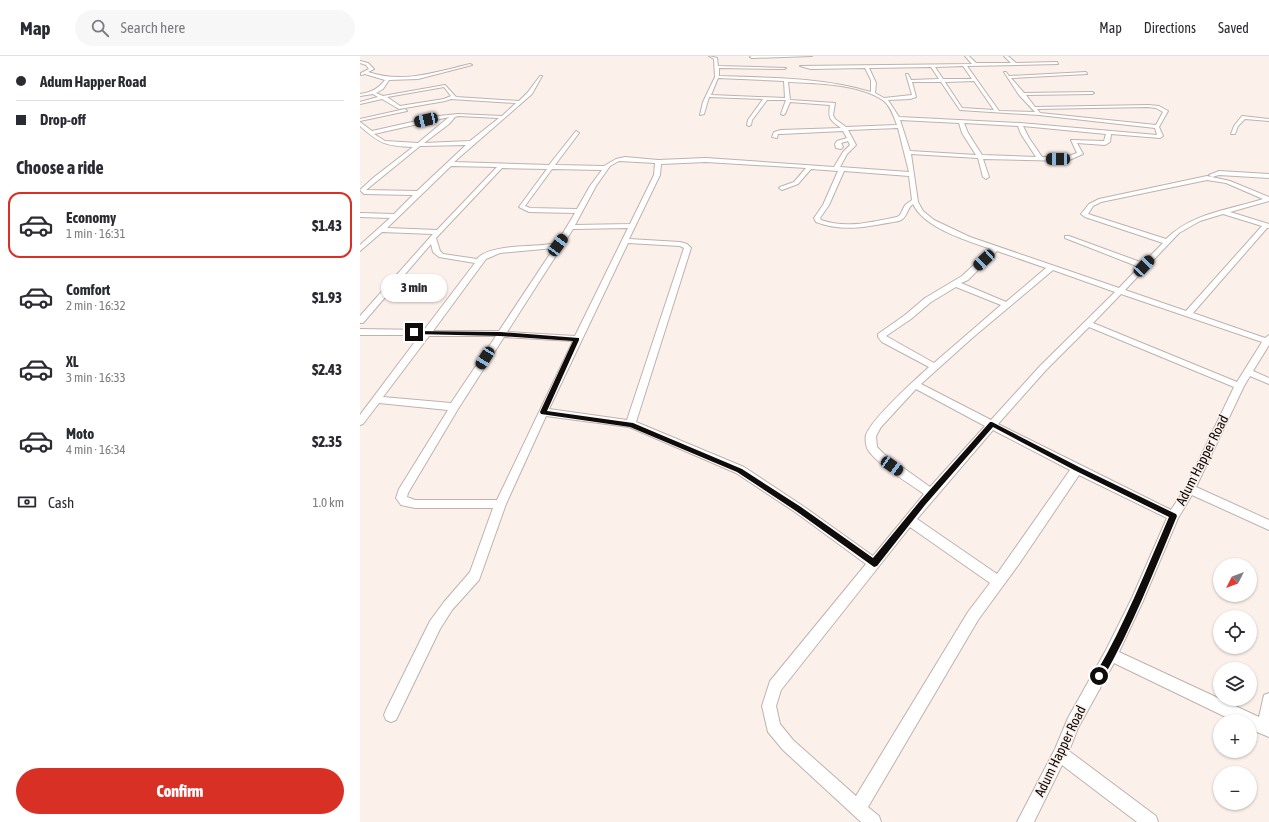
<!DOCTYPE html>
<html lang="en">
<head>
<meta charset="utf-8">
<style>
	body { margin:0; font-family:"Asap Condensed",sans-serif; background:#f7f7f7; color:#2b2b33; height:100vh; display:flex; flex-direction:column; font-size:15px; white-space:nowrap }
	* { box-sizing:border-box; margin:0 }
	p { font-size:13px; color:#7c7c81 }
	.icon { flex:none; width:22px; height:22px; fill:none; stroke:currentColor; stroke-width:2; stroke-linecap:round; stroke-linejoin:round }
	.map { position:relative; flex:1; overflow:hidden }
	.details { display:flex; flex-direction:column; background:#fff; width:360px }
	.details>* { flex:none }
	.guide { display:grid; align-content:center; height:88px; padding:0 16px; background:#fff }
	.needle { width:26px; rotate:228deg }
	.controls { position:absolute; left:853px; top:502px; display:grid; gap:8px }
	.controls a { display:grid; place-items:center; width:44px; height:44px; border-radius:50%; background:#fff; box-shadow:0 1px 3px #0004; font-size:20px }
	.end { position:absolute; width:18px; height:18px; margin:-9px; border:5px solid #100c0b; background:#fff; box-shadow:0 0 0 2px #fff }
	.from { border-radius:50% }
	.bubble { position:absolute; height:28px; border-radius:14px; background:#fff; box-shadow:0 1px 3px #0004; font-size:13px; font-weight:800; line-height:28px; text-align:center }
	.car { position:absolute; width:12px; height:24px; margin:-12px -6px; border-radius:5px; box-shadow:0 0 3px 1px #0007; background:linear-gradient(#222 24%,#8ab4d8 0 40%,#222 0 76%,#8ab4d8 0 86%,#222 0) }
	.guide b { display:flex; align-items:center; gap:14px; height:38px; font-size:15px }
	.guide b+b { border-top:1px solid #e1e1e2 }
	.guide i { width:10px; height:10px; background:#2b2b33 }
	ul { padding:0; list-style:none }
	li { display:flex; align-items:center; gap:12px; height:66px; margin:0 8px 6px; padding:0 8px; border:2px solid transparent; border-radius:12px }
	li div { flex:1 }
	li b { display:block; font-size:15px }
	li em { font-style:normal; font-weight:800 }
	li.on { border-color:#d93025 }
	li>.icon { width:36px; height:36px; stroke-width:1.5 }
	h2 { padding:0 16px; font-size:18px; line-height:48px }
	.pay { display:flex; align-items:center; gap:10px; height:44px; padding:0 16px; font-size:15px }
	.pay p { margin-inline-start:auto }
	.primary-button { display:flex; gap:8px; margin-top:auto; padding:8px 16px }
	.primary-button a { flex:1; height:46px; border-radius:24px; background:#d93025; color:#fff; font-size:16px; font-weight:800; line-height:46px; text-align:center }
	header { display:flex; align-items:center; gap:24px; box-sizing:border-box; height:56px; padding:0 20px; background:#fff; border-bottom:1px solid #e1e1e2 }
	header strong { font-size:19px }
	nav { display:flex; gap:22px; margin-inline-start:auto; font-size:14px }
	.search { width:280px; height:36px; background:#f7f7f7; display:flex; align-items:center; gap:10px; box-sizing:border-box; padding:0 14px; border-radius:22px; color:#7c7c81; font-size:15px }
	main { display:flex; flex:1; min-height:0 }
	.map>svg:first-child { display:block }
	.lines { fill:none; stroke-linecap:round; stroke-linejoin:round }
	.minor-casing { stroke:#beb2ae; stroke-width:2 }
	.minor { fill:#fff; fill-rule:evenodd }
	.route { fill:#100c0b }
	.labels { text-anchor:middle; dominant-baseline:central; stroke-width:3; stroke-linejoin:round; paint-order:stroke }
	.near-street-label { font-size:14px; fill:#100c0b; stroke:#fcf0eb }
</style>
</head>
<body>
<header>
<strong>Map</strong>
<div class="search"><svg class="icon" aria-label="search" viewBox="0 0 24 24"><circle cx="10" cy="10" r="6"/><path d="M15 15l6 6"/></svg>Search here</div>
<nav><a>Map</a><a>Directions</a><a>Saved</a></nav>
</header>
<main>
<section class="details">
<div class="guide">
<b><i class="from"></i>Adum Happer Road</b>
<b><i></i>Drop-off</b>
</div>
<h2>Choose a ride</h2>
<ul>
<li class="on"><svg class="icon" aria-label="car" viewBox="0 0 24 24"><path d="M5 17H2v-5l4-1 3-4h7l3 4 3 1v5h-3M9 17h6M6 11h13"/><circle cx="7" cy="17" r="2"/><circle cx="17" cy="17" r="2"/></svg><div><b>Economy</b><p>1 min · 16:31</p></div><em>$1.43</em></li>
<li><svg class="icon" aria-label="car" viewBox="0 0 24 24"><path d="M5 17H2v-5l4-1 3-4h7l3 4 3 1v5h-3M9 17h6M6 11h13"/><circle cx="7" cy="17" r="2"/><circle cx="17" cy="17" r="2"/></svg><div><b>Comfort</b><p>2 min · 16:32</p></div><em>$1.93</em></li>
<li><svg class="icon" aria-label="car" viewBox="0 0 24 24"><path d="M5 17H2v-5l4-1 3-4h7l3 4 3 1v5h-3M9 17h6M6 11h13"/><circle cx="7" cy="17" r="2"/><circle cx="17" cy="17" r="2"/></svg><div><b>XL</b><p>3 min · 16:33</p></div><em>$2.43</em></li>
<li><svg class="icon" aria-label="car" viewBox="0 0 24 24"><path d="M5 17H2v-5l4-1 3-4h7l3 4 3 1v5h-3M9 17h6M6 11h13"/><circle cx="7" cy="17" r="2"/><circle cx="17" cy="17" r="2"/></svg><div><b>Moto</b><p>4 min · 16:34</p></div><em>$2.35</em></li>
</ul>
<div class="pay"><svg class="icon" aria-label="cash" viewBox="0 0 24 24"><path d="M3 7h18v10H3z"/><circle cx="12" cy="12" r="2"/></svg>Cash<p>1.0 km</p></div>
<div class="primary-button"><a>Confirm</a></div>
</section>
<div class="map">
<svg width="909" height="766" viewBox="0 0 909 766">
	<rect width="100%" height="100%" fill="#fcf0eb"/>
	<g class="lines">
		<defs>
			<path id="minor" d="M349 0 357 2 358 10 426 12 424 13 359 12V20C410 22 462 21 511 36V24L505 12 451 13 440 10 612 8 605 0H609L616 7H651L644 0H648L656 7 697 6 698 8 607 10 639 55 675 56 659 39 644 16H646L649 20 726 16 727 18 651 22 664 37 732 36 734 37 732 38 666 39 675 51 788 49 799 50 808 55 799 71 803 80 800 82 751 78 750 86 745 89 717 87 723 98 707 105 623 103 629 121 626 123 623 121 618 102 551 98 558 146 563 155 574 164 610 181 759 232 779 211 705 182V180H709L783 207 803 187 725 161 721 158 729 148 739 143 847 120 870 125 909 141V145L870 156 909 168V172H907L833 257 905 282 909 279V289L893 315 909 322V328L890 320 884 330 836 431 909 464V474L832 439 818 462 783 545 759 596 899 661 904 639 909 637V681L890 673V665H874L754 607 718 672 709 695 796 760 798 766H777L702 709 674 766H657L695 693 708 662 746 594 772 542 807 462 719 419 659 508 618 564 508 751 519 760 521 766H501L423 694 408 676 402 650 410 625 506 508 435 456 376 417 269 371 186 360 146 448 119 524 92 554 80 573 36 664 31 666 26 664 24 659 26 654 70 565 84 546 110 516 133 452H55L41 449 36 442 39 433 88 354 19 347 3 368 0 369V359L60 279H0V273L64 274 115 207 79 201 73 196 71 188 3 267H0V260L73 178 22 176 0 195V189L30 162 0 161V157L34 158 53 139 4 138 0 134 13 122 53 91C26 90 20 88 0 70V66L12 75 79 60 98 58 142 60 156 47 91 43 85 45 39 53 22 43 0 48V46L18 41 13 38 0 40V38C12 36 18 33 25 24L5 18 1 19V17L9 13 6 9 0 7V5L8 7 14 13 8 16C43 28 76 16 110 8L112 9 58 23 29 24 23 33 16 37 23 40 85 29 96 41 159 45 168 36 180 20H182L172 38 94 106 189 109 216 75 219 77 195 109 244 110 256 103 265 101 298 104 346 102 474 111 483 96 490 89 488 85 481 87 483 91 481 93 476 92 475 88 477 85 487 82 483 75 421 78H418L417 82 412 81 414 76 421 74 481 72C470 64 468 63 470 49L430 46 425 58 423 59 421 58 426 44H407L392 64 391 69 389 70 387 69 388 64 403 43 349 41 344 58 340 59 343 46 355 21 354 3ZM603 10 612 23H583L575 11ZM571 11 579 23 551 24 548 18H546L552 39 524 42 515 37 516 27 509 12ZM358 22 424 25 425 42 351 39ZM614 25 634 54 602 52 585 26ZM428 26C456 27 501 28 524 45 531 51 534 61 537 69L486 71 475 63 473 59 475 47 430 44ZM552 26H581L600 54 679 59 795 72 797 79 660 67 539 61 528 44 550 43 556 41ZM84 31 91 40 84 43 40 50 27 41ZM788 51 796 52 803 56 796 69 680 57 677 53ZM89 61 58 87 25 85 14 78ZM95 61 98 60 139 62 110 85 64 87 89 68ZM540 64 599 67 602 77 616 99 550 95ZM604 67 658 70 661 78 676 101 622 99 608 77ZM663 70 746 78 744 85 711 84 717 97 706 101H682L669 82ZM538 72 549 116 480 111 487 98 496 89 488 74ZM106 89 57 135 6 134 60 90ZM259 105 295 107 294 119 270 168 215 169 236 130 250 110ZM346 106 446 112 434 126 420 131 419 132 422 134 438 128 451 113 478 115 463 149 454 162 456 166C486 177 508 170 539 165 548 162 546 153 553 148 564 172 608 185 631 193L602 220 565 242 545 259 518 278V281L522 286 569 311C555 324 512 362 506 379 505 383 506 391 508 394 518 409 549 427 564 438L513 500 443 450 384 411 276 366 331 192 327 188 320 186 269 183 300 119 301 108ZM91 110 137 111 77 174 27 172ZM142 112 187 113 159 151 169 156 215 157 197 187C177 192 130 187 117 203L83 198 80 195 76 182ZM192 113 242 114 230 130 217 153 170 152 165 150ZM484 115 549 120 552 144 545 149 540 159 537 161C511 166 486 173 461 164L460 162 469 149ZM847 124 866 127 903 143C869 154 832 157 806 183L728 158 733 150 741 146ZM863 158 902 170 826 255 765 234 819 177 840 165ZM268 172 215 280 147 276 213 173ZM268 187 320 190 324 192 267 364 189 353ZM194 192 139 275H73L126 203 140 197ZM637 195 686 212 646 246 601 227 608 224ZM693 214 755 236 680 310 631 364 561 328 611 283ZM596 231 641 249 574 307 526 280 551 263 571 246ZM761 238 902 286 877 326 733 267ZM729 271 874 331 826 431 811 454 638 368 686 314ZM69 280H136L91 347 23 341ZM144 281 213 285 137 444H55L47 441 48 437 98 353ZM556 333 625 370 570 431 524 398 517 391 516 380 521 371ZM633 374 710 414 637 518 557 463ZM550 471 630 527 608 556 496 740 433 684 420 668 416 650 421 634Z
				M391 0H452L392 2 390 1Z
				M45 53 47 55 0 65V63Z
				M882 60 909 63V65L885 63 878 70 875 78H871L874 70Z
				M859 115 909 118V122L859 119 852 121 849 119Z"/>
		</defs>
		<use href="#minor" class="minor-casing"/>
		<use href="#minor" class="minor"/>
	</g>
	<path class="route" d="M52 275 140 276 219 282V284L187 355 273 367 382 413 441 451 513 502 560 445 630 366H632L719 411 816 458 817 460C794 515 772 572 742 624L739 625 736 624 734 620 736 617C765 568 786 514 809 461L714 414 633 371 565 449 517 510 514 511 436 455 377 416 270 371 181 358 180 356 213 285 140 280 54 278 52 277Z"/>
	<g class="labels">
		<g class="near-street-label">
			<text transform="translate(842 404) rotate(-63)">Adum Happer Road</text>
			<text transform="translate(700 695) rotate(-64)">Adum Happer Road</text>
		</g>
	</g>
</svg>
<div class="controls">
<a><svg class="needle" viewBox="-14 -14 28 28"><path d="M0-13l5 13h-10z" fill="#e53935"/><path d="M0 13l5-13h-10z" fill="#7c7c81"/></svg></a>
<a><svg class="icon" aria-label="locate" viewBox="0 0 24 24"><circle cx="12" cy="12" r="6"/><path d="M12 2v4M12 18v4M2 12h4M18 12h4"/></svg></a>
<a><svg class="icon" aria-label="layers" viewBox="0 0 24 24"><path d="M12 4l9 5-9 5-9-5zM3 14l9 5 9-5"/></svg></a>
<a>+</a>
<a>−</a>
</div>
<i class="end from" style="left:739px;top:620px"></i>
<i class="end" style="left:54px;top:276px"></i>
<div class="bubble" style="left:21px;top:218px;width:66px">3 min</div>
<i class="car" style="left:66px;top:64px;rotate:257deg"></i>
<i class="car" style="left:698px;top:103px;rotate:270deg"></i>
<i class="car" style="left:198px;top:189px;rotate:36deg"></i>
<i class="car" style="left:624px;top:204px;rotate:227deg"></i>
<i class="car" style="left:784px;top:210px;rotate:43deg"></i>
<i class="car" style="left:125px;top:302px;rotate:212deg"></i>
<i class="car" style="left:532px;top:410px;rotate:125deg"></i>
</div>
</main>
</body>
</html>
